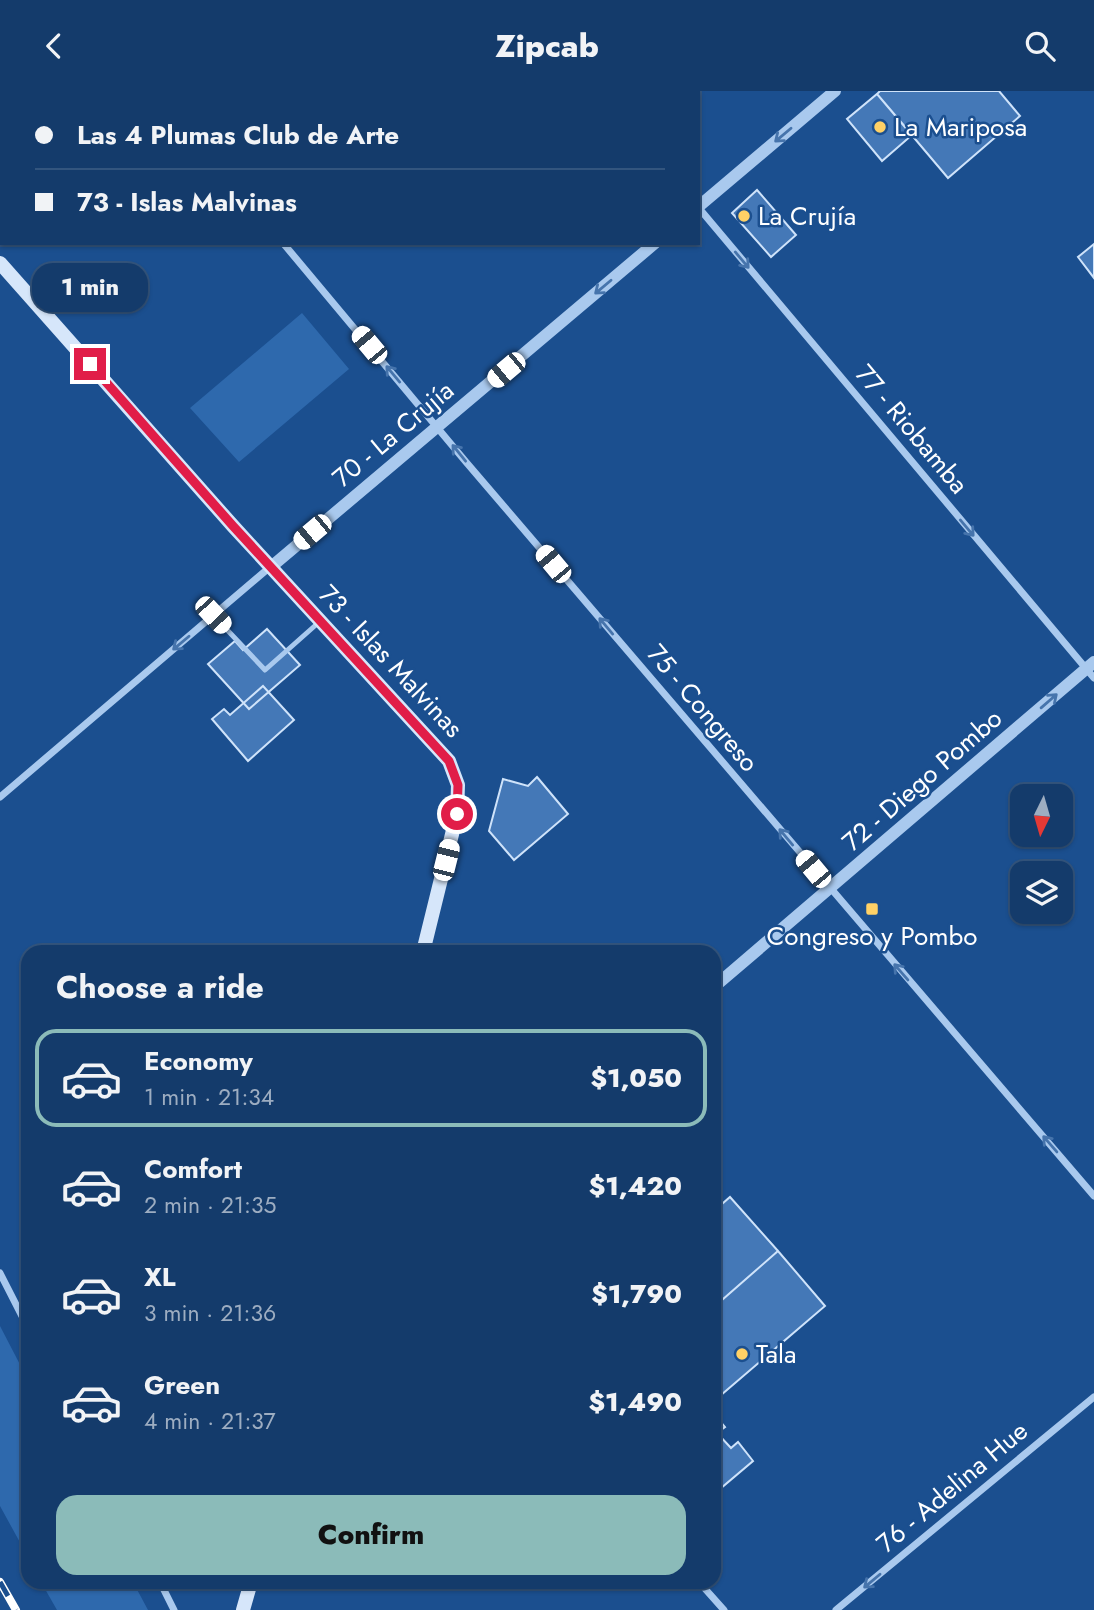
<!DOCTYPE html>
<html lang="en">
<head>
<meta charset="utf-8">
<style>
	body { margin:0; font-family:Jost,sans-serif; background:#1d4271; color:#f1f3f6; height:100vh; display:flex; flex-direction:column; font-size:26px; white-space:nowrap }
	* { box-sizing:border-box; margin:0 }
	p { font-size:23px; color:#9dadc1 }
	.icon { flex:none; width:38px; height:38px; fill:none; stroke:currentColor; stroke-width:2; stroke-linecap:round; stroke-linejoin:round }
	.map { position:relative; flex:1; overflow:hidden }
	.drawer { position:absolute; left:21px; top:854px; width:700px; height:644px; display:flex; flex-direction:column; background:#143b6b; border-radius:21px; box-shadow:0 2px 5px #0004,0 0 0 2px #33557e }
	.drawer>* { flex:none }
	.top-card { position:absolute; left:0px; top:0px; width:700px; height:154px; box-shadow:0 2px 5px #0004,0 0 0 2px #33557e; display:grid; align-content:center; height:154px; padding:0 35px; background:#143b6b }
	.needle { width:46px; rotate:185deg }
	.controls { position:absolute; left:1010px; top:693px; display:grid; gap:14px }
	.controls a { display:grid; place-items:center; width:63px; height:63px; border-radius:14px; background:#143b6b; box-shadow:0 2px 5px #0004,0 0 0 2px #33557e; font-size:35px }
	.end { position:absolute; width:32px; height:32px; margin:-16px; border:9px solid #e11d48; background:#fff; box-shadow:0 0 0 4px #fff }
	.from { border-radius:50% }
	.bubble { position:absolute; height:49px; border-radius:21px; background:#143b6b; box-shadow:0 2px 5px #0004,0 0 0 2px #33557e; font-size:23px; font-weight:800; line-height:49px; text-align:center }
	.car { position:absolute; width:21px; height:42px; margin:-21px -10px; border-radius:9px; box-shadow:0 0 5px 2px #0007; background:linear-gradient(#fff 24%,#345 0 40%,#fff 0 76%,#345 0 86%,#fff 0) }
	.top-card b { display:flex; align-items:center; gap:24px; height:66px; font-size:26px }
	.top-card b+b { border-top:2px solid #33557e }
	.top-card i { width:18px; height:18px; background:#f1f3f6 }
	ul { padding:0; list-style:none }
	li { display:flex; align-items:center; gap:21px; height:98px; margin:0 14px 10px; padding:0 21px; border:4px solid transparent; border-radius:21px }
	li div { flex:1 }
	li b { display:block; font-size:26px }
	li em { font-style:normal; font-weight:800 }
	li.current { border-color:#8bbbb9 }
	li>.icon { width:63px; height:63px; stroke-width:1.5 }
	h2 { padding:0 35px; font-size:32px; line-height:84px }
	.primary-button { display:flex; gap:14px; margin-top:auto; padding:14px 35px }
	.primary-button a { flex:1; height:80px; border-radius:21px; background:#8bbbb9; color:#111; font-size:28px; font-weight:800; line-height:80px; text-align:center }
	header { display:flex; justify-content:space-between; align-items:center; height:91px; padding:0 35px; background:#143b6b; font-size:32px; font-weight:800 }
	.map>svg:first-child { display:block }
	.green { fill:#2e69ad }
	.building { fill:#4478b7; stroke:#cfe3fa; stroke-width:2 }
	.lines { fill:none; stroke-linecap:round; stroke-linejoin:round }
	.service { stroke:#a9c9ee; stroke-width:5 }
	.minor { stroke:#a9c9ee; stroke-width:7 }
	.tertiary { stroke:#a9c9ee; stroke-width:12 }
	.secondary { stroke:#d6e6fa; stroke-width:14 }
	.rail-casing { stroke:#fff; stroke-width:8 }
	.rail { stroke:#1b4f8f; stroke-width:5; stroke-dasharray:16; stroke-linecap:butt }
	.oneway { stroke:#4674ac }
	.route { stroke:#e11d48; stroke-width:9 }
	.poi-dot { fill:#ffd166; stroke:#1b4f8f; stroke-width:2.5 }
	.labels { text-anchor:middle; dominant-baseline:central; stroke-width:5; stroke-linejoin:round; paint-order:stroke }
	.poi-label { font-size:26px; fill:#fff; stroke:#1b4f8f; text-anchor:start }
	.street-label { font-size:26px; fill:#fff; stroke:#1b4f8f }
</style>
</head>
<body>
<header><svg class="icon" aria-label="back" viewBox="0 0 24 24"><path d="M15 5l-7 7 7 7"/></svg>Zipcab<svg class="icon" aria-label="search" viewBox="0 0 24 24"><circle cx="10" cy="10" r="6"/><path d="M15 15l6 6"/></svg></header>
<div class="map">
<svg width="1094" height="1519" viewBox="0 0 1094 1519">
	<rect width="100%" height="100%" fill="#1b4f8f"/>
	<path class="green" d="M302 222 349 278 239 371 190 317Z
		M0 1235 28 1289V1466L0 1415Z
		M41 1491H133L148 1519H57Z"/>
	<path class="building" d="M880 0H999L1020 25 948 87 877 3Z
		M877 3 912 44 882 70 847 28Z
		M757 99 796 144 771 166 732 122Z
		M1094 153V187L1078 166Z
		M267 538 300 574 249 618 208 573 235 550 243 559Z
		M263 595 294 629 248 670 212 628 224 618 230 624Z
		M537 686 568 723 514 769 489 740 503 688 528 695Z
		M730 1106 778 1160 714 1216V1120Z
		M778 1160 825 1215 714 1310V1216Z
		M714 1323 725 1336 717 1342 731 1357 738 1351 753 1370 714 1403Z"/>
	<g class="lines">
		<path class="service" d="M213 524 265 579 318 532"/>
		<path class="minor" d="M156 0 157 2
			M599 0 601 2
			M698 116 1094 587
			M283 152 466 371 1094 1105
			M0 706 270 476
			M0 1182 28 1237
			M160 1491 174 1519
			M699 1491 724 1519
			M836 1519 1094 1306"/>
		<path class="tertiary" d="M698 116 835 0
			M271 476 655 152
			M714 896 1094 571"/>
		<path class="secondary" d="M0 172 233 435 449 670 458 694 457 723 423 861
			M243 1519 251 1491"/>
		<defs>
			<path id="rail" d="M0 1491 16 1519"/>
		</defs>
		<use href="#rail" class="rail-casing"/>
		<use href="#rail" class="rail"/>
	</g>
	<defs><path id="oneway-shaft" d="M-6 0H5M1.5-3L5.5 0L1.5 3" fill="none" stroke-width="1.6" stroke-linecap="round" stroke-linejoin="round" transform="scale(1.75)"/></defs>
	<g class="oneway">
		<use href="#oneway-shaft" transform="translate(783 44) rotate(140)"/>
		<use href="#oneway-shaft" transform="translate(742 169) rotate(50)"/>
		<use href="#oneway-shaft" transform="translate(603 196) rotate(140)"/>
		<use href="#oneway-shaft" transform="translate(393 283) rotate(-130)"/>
		<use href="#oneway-shaft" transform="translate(459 362) rotate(-129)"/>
		<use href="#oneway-shaft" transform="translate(967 437) rotate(50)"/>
		<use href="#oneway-shaft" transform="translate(606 535) rotate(-130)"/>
		<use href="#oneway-shaft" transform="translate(181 552) rotate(140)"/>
		<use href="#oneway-shaft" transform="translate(1049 610) rotate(-41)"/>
		<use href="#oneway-shaft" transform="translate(786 746) rotate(-130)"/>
		<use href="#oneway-shaft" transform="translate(901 881) rotate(-131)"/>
		<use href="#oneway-shaft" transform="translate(1050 1053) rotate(-131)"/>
		<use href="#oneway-shaft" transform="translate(872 1490) rotate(140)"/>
	</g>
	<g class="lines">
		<path class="route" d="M90 273 233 435 449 670 458 694 457 723"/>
	</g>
	<g class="poi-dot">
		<circle cx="880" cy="36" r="7"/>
		<circle cx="744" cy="125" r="7"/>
		<rect x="865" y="811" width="14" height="14" rx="3.5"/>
		<circle cx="742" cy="1263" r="7"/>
	</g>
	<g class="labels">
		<g class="poi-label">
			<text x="894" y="36">La Mariposa</text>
			<text x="758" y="125">La Crujía</text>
			<text x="872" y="845" text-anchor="middle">Congreso y Pombo</text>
			<text x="756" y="1263">Tala</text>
		</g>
		<g class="street-label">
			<text transform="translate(912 338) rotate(50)">77 - Riobamba</text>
			<text transform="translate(393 343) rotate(-40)">70 - La Crujía</text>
			<text transform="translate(391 570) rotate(47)">73 - Islas Malvinas</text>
			<text transform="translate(703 617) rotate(50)">75 - Congreso</text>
			<text transform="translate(922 689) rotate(-41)">72 - Diego Pombo</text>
			<text transform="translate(952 1396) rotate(-40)">76 - Adelina Hue</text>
		</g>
	</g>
</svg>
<div class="controls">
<a><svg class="needle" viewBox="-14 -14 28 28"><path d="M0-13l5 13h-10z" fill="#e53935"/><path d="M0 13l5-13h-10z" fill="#9dadc1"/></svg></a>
<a><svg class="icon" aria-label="layers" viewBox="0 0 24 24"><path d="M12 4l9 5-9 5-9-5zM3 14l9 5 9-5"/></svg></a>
</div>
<i class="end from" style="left:457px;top:723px"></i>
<i class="end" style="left:90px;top:273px"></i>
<div class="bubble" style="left:32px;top:172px;width:116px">1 min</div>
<i class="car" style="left:369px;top:254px;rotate:320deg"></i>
<i class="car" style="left:506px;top:279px;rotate:230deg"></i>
<i class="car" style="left:312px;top:441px;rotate:230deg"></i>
<i class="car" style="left:553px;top:473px;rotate:320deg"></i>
<i class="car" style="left:213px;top:524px;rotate:137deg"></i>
<i class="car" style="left:446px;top:769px;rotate:14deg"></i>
<i class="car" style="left:813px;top:778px;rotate:320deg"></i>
<div class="top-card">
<b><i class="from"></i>Las 4 Plumas Club de Arte</b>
<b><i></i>73 - Islas Malvinas</b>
</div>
<section class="drawer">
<h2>Choose a ride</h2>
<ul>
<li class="current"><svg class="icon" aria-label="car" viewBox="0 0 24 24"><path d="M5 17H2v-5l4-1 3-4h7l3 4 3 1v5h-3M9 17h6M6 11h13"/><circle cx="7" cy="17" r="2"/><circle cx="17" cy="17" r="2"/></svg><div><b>Economy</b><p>1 min · 21:34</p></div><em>$1,050</em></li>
<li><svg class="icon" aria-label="car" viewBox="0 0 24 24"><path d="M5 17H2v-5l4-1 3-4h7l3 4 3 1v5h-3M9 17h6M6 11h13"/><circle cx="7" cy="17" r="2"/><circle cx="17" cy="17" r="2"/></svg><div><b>Comfort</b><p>2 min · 21:35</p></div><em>$1,420</em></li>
<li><svg class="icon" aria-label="car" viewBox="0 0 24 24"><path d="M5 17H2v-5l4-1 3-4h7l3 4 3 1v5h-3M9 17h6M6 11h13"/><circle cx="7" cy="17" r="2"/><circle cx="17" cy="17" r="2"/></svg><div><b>XL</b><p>3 min · 21:36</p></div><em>$1,790</em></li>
<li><svg class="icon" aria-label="car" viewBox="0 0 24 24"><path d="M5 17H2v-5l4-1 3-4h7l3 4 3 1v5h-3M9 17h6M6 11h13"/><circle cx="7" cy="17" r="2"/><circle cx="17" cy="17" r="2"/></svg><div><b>Green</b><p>4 min · 21:37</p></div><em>$1,490</em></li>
</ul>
<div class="primary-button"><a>Confirm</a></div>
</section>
</div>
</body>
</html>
